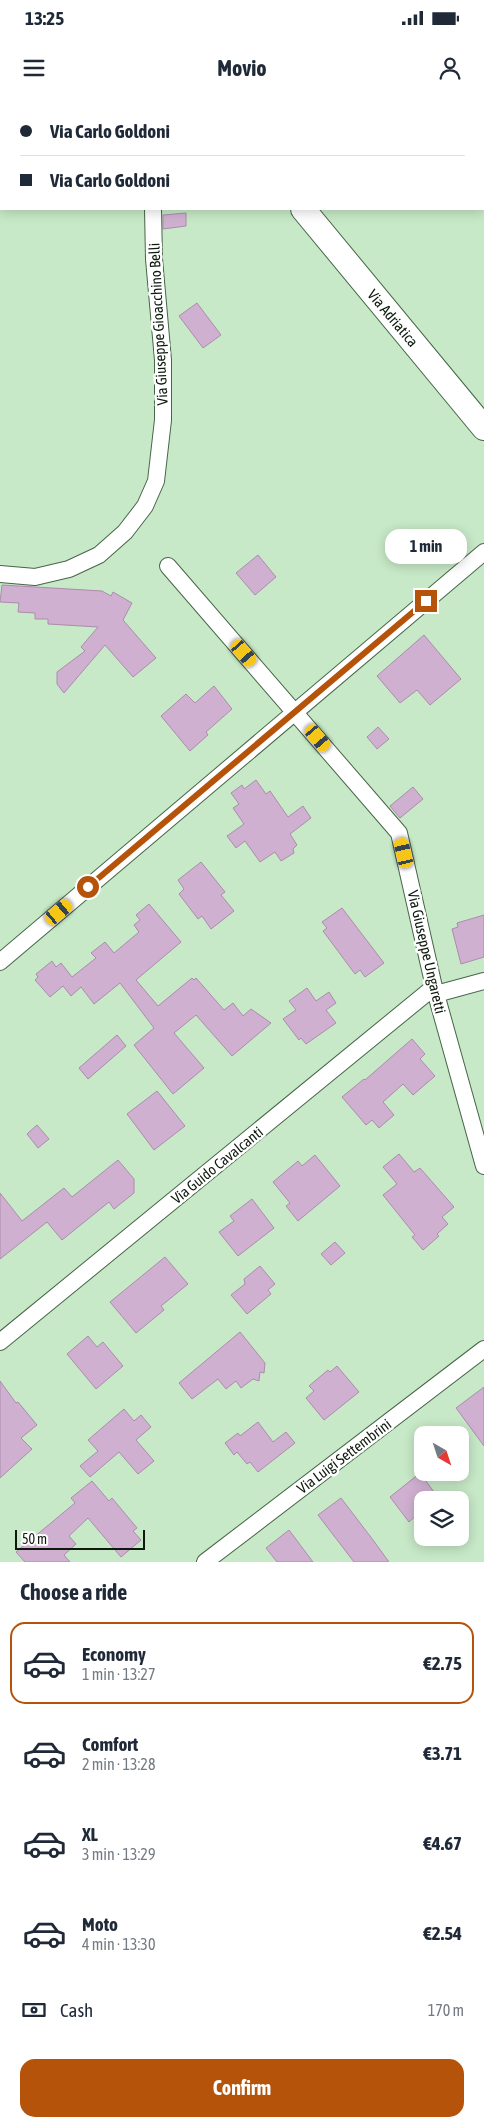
<!DOCTYPE html>
<html lang="en">
<head>
<meta charset="utf-8">
<style>
	body { margin:0; font-family:"Asap Condensed",sans-serif; background:#f6f6f7; color:#1f2937; height:100vh; display:flex; flex-direction:column; font-size:19px; white-space:nowrap }
	* { box-sizing:border-box; margin:0 }
	p { font-size:16px; color:#747a83 }
	.icon { flex:none; width:28px; height:28px; fill:none; stroke:currentColor; stroke-width:2; stroke-linecap:round; stroke-linejoin:round }
	.map { position:relative; height:1462px; overflow:hidden }
	.side { display:flex; flex-direction:column; background:#fff; flex:1 }
	.side>* { flex:none }
	.top-card { position:absolute; left:0px; top:0px; width:485px; height:110px; box-shadow:0 2px 12px #0003; display:grid; align-content:center; height:110px; padding:0 20px; background:#fff }
	.needle { width:32px; rotate:141deg }
	.buttons { position:absolute; left:414px; top:1326px; display:grid; gap:10px }
	.buttons a { display:grid; place-items:center; width:55px; height:55px; border-radius:10px; background:#fff; box-shadow:0 2px 12px #0003; font-size:25px }
	.scale { position:absolute; left:15px; bottom:12px; width:130px; box-sizing:border-box; padding-left:5px; border:2px solid #0e1a0e; border-top:0; font-size:14px; line-height:18px; white-space:nowrap; color:#0e1a0e; -webkit-text-stroke:4px #fff; paint-order:stroke }
	.end { position:absolute; width:22px; height:22px; margin:-11px; border:6px solid #b45309; background:#fff; box-shadow:0 0 0 2px #fff }
	.from { border-radius:50% }
	.bubble { position:absolute; height:35px; border-radius:15px; background:#fff; box-shadow:0 2px 12px #0003; font-size:16px; font-weight:700; line-height:35px; text-align:center }
	.car { position:absolute; width:15px; height:30px; margin:-15px -8px; border-radius:6px; box-shadow:0 0 4px 1px #0007; background:linear-gradient(#f5c518 24%,#345 0 40%,#f5c518 0 76%,#345 0 86%,#f5c518 0) }
	.top-card b { display:flex; align-items:center; gap:18px; height:48px; font-size:19px }
	.top-card b+b { border-top:1px solid #e0e1e3 }
	.top-card i { width:12px; height:12px; background:#1f2937 }
	ul { padding:0; list-style:none }
	li { display:flex; align-items:center; gap:15px; height:82px; margin:0 10px 8px; padding:0 10px; border:2px solid transparent; border-radius:15px }
	li div { flex:1 }
	li b { display:block; font-size:19px }
	li em { font-style:normal; font-weight:700 }
	li.selected { border-color:#b45309 }
	li>.icon { width:45px; height:45px; stroke-width:1.5 }
	h2 { padding:0 20px; font-size:22px; line-height:60px }
	.pay { display:flex; align-items:center; gap:12px; height:55px; padding:0 20px; font-size:19px }
	.pay p { margin-inline-start:auto }
	.action { display:flex; gap:10px; margin-top:auto; padding:10px 20px }
	.action a { flex:1; height:58px; border-radius:15px; background:#b45309; color:#fff; font-size:20px; font-weight:700; line-height:58px; text-align:center }
	.status { display:flex; justify-content:space-between; align-items:center; height:35px; padding:0 25px; background:#fff; direction:ltr }
	.status svg { height:14px; fill:currentColor }
	header { display:flex; justify-content:space-between; align-items:center; height:65px; padding:0 20px; background:#fff; font-size:22px; font-weight:700 }
	.map>svg:first-child { display:block }
	.building { fill:#d0b0d1; stroke:#ab8cac }
	.lines { fill:none; stroke-linecap:round; stroke-linejoin:round }
	.street-casing { stroke:#476548; stroke-width:18 }
	.secondary-casing { stroke:#476548; stroke-width:26 }
	.street { stroke:#fff; stroke-width:16 }
	.secondary { stroke:#fff; stroke-width:24 }
	.route { stroke:#b45309; stroke-width:6 }
	.labels { text-anchor:middle; dominant-baseline:central; stroke-width:5; stroke-linejoin:round; paint-order:stroke }
	.street-label { font-size:15px; fill:#0e1a0e; stroke:#fff }
</style>
</head>
<body>
<div class="status"><b>13:25</b><svg viewBox="0 0 49 12"><path d="M0 12V9h3v3zM5 12V6h3v6zM10 12V3h3v9zM15 12V0h3v12zM26 1h20v11H26zM47 4h2v5h-2z"/></svg></div>
<header><svg class="icon" aria-label="menu" viewBox="0 0 24 24"><path d="M4 6h16M4 12h16M4 18h16"/></svg>Movio<svg class="icon" aria-label="person" viewBox="0 0 24 24"><circle cx="12" cy="8" r="4"/><path d="M4 21q1-7 8-7t8 7"/></svg></header>
<div class="map">
<svg width="484" height="1462" viewBox="0 0 484 1462">
	<rect width="100%" height="100%" fill="#c7e9c7"/>
	<path class="building" d="M186 113V126L163 129V115Z
		M197 203 221 235 203 248 179 216Z
		M258 455 276 477 255 495 236 473Z
		M2 485 102 491 111 496 113 492 132 503 123 520 156 558 133 577 105 545 64 593 57 584V572L85 551 81 547 98 527 48 524V519H35V513L18 512 19 503 0 502Z
		M424 535 461 579 430 605 417 590 400 603 377 576Z
		M214 586 232 609 206 632 208 635 190 651 161 616 186 594 195 603Z
		M378 627 389 639 377 649 367 637Z
		M256 680 266 694 270 691 288 717 303 706 311 718 290 734 297 745 293 749 294 753 281 761 275 752 260 762 245 741 236 748 227 736 244 724 233 708 239 704 231 693 242 685 244 689Z
		M413 687 423 699 400 718 390 706Z
		M201 762 225 792 221 795 234 811 211 829 202 816 198 819 179 794 184 789 178 780Z
		M149 804 181 842 136 880 158 906 192 878 194 880 196 878 224 910 233 903 243 916 251 909 271 923 232 956 196 915 174 933 204 968 173 994 134 945 154 928 120 883 94 904 81 887 71 896 63 886 50 897 35 880 38 877 36 874 52 861 56 867 61 863 72 877 96 858 91 853 105 842 114 853 139 832 134 825 140 820 136 815Z
		M342 808 384 863 365 877 360 870 355 874 323 831 327 828 322 822Z
		M484 815V857L461 864 452 829 458 827 457 823Z
		M307 888 316 901 329 892 336 903 326 910 336 923 306 944 301 938 299 940 283 919 296 910 289 901Z
		M117 935 126 946 88 979 79 968Z
		M412 939 425 954 420 959 435 976 413 995 403 984 383 1002 394 1015 379 1028 372 1020 366 1025 342 997 364 979 365 980Z
		M157 991 185 1026 154 1050 127 1014Z
		M37 1025 49 1039 38 1048 27 1034Z
		M399 1054 414 1072 420 1068 454 1107 442 1117 448 1124 437 1134 439 1136 423 1150 412 1137 415 1135 383 1095 397 1084 383 1067Z
		M315 1055 340 1086 298 1121 286 1106 290 1103 273 1082 298 1061 302 1066Z
		M118 1060 134 1079V1093L114 1109 109 1102 62 1140 47 1122 0 1159V1093L22 1121 64 1088 72 1097Z
		M252 1099 274 1128 238 1156 219 1132 234 1121 230 1116Z
		M335 1142 345 1153 331 1165 321 1154Z
		M165 1157 188 1184 161 1206 164 1210 136 1233 110 1202Z
		M260 1166 275 1184 268 1190 271 1194 247 1214 231 1195 245 1184 244 1179Z
		M240 1232 265 1263 264 1273 260 1272 259 1281 253 1279 241 1288 236 1281 226 1289 218 1279 192 1299 179 1283Z
		M88 1236 97 1247 103 1242 123 1266 96 1289 67 1254Z
		M337 1266 359 1292 324 1320 306 1298 314 1291 309 1286 328 1270 330 1272Z
		M0 1281 16 1303 18 1302 37 1325 21 1338 32 1349 0 1378Z
		M484 1287V1346L456 1308Z
		M124 1309 134 1321 141 1315 151 1327 136 1340 154 1361 138 1374 119 1352 90 1377 80 1366 98 1351 88 1340Z
		M258 1322 273 1342 286 1332 295 1343 258 1372 250 1362 247 1364 237 1352 234 1355 225 1343 238 1333 240 1336Z
		M420 1373 437 1396 431 1400H422V1407L419 1410 420 1412 409 1422 390 1397Z
		M92 1381 109 1401 112 1398 137 1428 133 1431 141 1440 121 1457 88 1418 69 1436 76 1444 64 1455 70 1462H25L16 1452 75 1403 71 1398Z
		M341 1398 373 1440 389 1462H354L318 1415Z
		M289 1430 313 1462H277L266 1448Z"/>
	<g class="lines">
		<defs>
			<path id="street" d="M162 1V0
				M168 466 399 733 434 887 484 1066
				M0 474 35 477 69 469 99 455 125 432 145 406 156 381 163 320V260L154 159 153 109
				M0 862 484 452
				M436 894 484 881
				M0 1242 434 887
				M205 1462 484 1249"/>
			<path id="secondary" d="M213 0 214 1
				M303 109 484 328"/>
		</defs>
		<use href="#street" class="street-casing"/>
		<use href="#secondary" class="secondary-casing"/>
		<use href="#street" class="street"/>
		<use href="#secondary" class="secondary"/>
	</g>
	<g class="lines">
		<path class="route" d="M88 787 426 501"/>
	</g>
	<g class="labels">
		<g class="street-label">
			<text transform="translate(393 218) rotate(50)">Via Adriatica</text>
			<text transform="translate(158 224) rotate(-93)">Via Giuseppe Gioacchino Belli</text>
			<text transform="translate(427 852) rotate(77)">Via Giuseppe Ungaretti</text>
			<text transform="translate(217 1065) rotate(-39)">Via Guido Cavalcanti</text>
			<text transform="translate(344 1356) rotate(-37)">Via Luigi Settembrini</text>
		</g>
	</g>
</svg>
<div class="buttons">
<a><svg class="needle" viewBox="-14 -14 28 28"><path d="M0-13l5 13h-10z" fill="#e53935"/><path d="M0 13l5-13h-10z" fill="#747a83"/></svg></a>
<a><svg class="icon" aria-label="layers" viewBox="0 0 24 24"><path d="M12 4l9 5-9 5-9-5zM3 14l9 5 9-5"/></svg></a>
</div>
<div class="scale">50 m</div>
<i class="end from" style="left:88px;top:787px"></i>
<i class="end" style="left:426px;top:501px"></i>
<div class="bubble" style="left:385px;top:429px;width:82px">1 min</div>
<i class="car" style="left:244px;top:553px;rotate:139deg"></i>
<i class="car" style="left:318px;top:638px;rotate:140deg"></i>
<i class="car" style="left:404px;top:753px;rotate:347deg"></i>
<i class="car" style="left:59px;top:812px;rotate:50deg"></i>
<div class="top-card">
<b><i class="from"></i>Via Carlo Goldoni</b>
<b><i></i>Via Carlo Goldoni</b>
</div>
</div>
<section class="side">
<h2>Choose a ride</h2>
<ul>
<li class="selected"><svg class="icon" aria-label="car" viewBox="0 0 24 24"><path d="M5 17H2v-5l4-1 3-4h7l3 4 3 1v5h-3M9 17h6M6 11h13"/><circle cx="7" cy="17" r="2"/><circle cx="17" cy="17" r="2"/></svg><div><b>Economy</b><p>1 min · 13:27</p></div><em>€2.75</em></li>
<li><svg class="icon" aria-label="car" viewBox="0 0 24 24"><path d="M5 17H2v-5l4-1 3-4h7l3 4 3 1v5h-3M9 17h6M6 11h13"/><circle cx="7" cy="17" r="2"/><circle cx="17" cy="17" r="2"/></svg><div><b>Comfort</b><p>2 min · 13:28</p></div><em>€3.71</em></li>
<li><svg class="icon" aria-label="car" viewBox="0 0 24 24"><path d="M5 17H2v-5l4-1 3-4h7l3 4 3 1v5h-3M9 17h6M6 11h13"/><circle cx="7" cy="17" r="2"/><circle cx="17" cy="17" r="2"/></svg><div><b>XL</b><p>3 min · 13:29</p></div><em>€4.67</em></li>
<li><svg class="icon" aria-label="car" viewBox="0 0 24 24"><path d="M5 17H2v-5l4-1 3-4h7l3 4 3 1v5h-3M9 17h6M6 11h13"/><circle cx="7" cy="17" r="2"/><circle cx="17" cy="17" r="2"/></svg><div><b>Moto</b><p>4 min · 13:30</p></div><em>€2.54</em></li>
</ul>
<div class="pay"><svg class="icon" aria-label="cash" viewBox="0 0 24 24"><path d="M3 7h18v10H3z"/><circle cx="12" cy="12" r="2"/></svg>Cash<p>170 m</p></div>
<div class="action"><a>Confirm</a></div>
</section>
</body>
</html>
